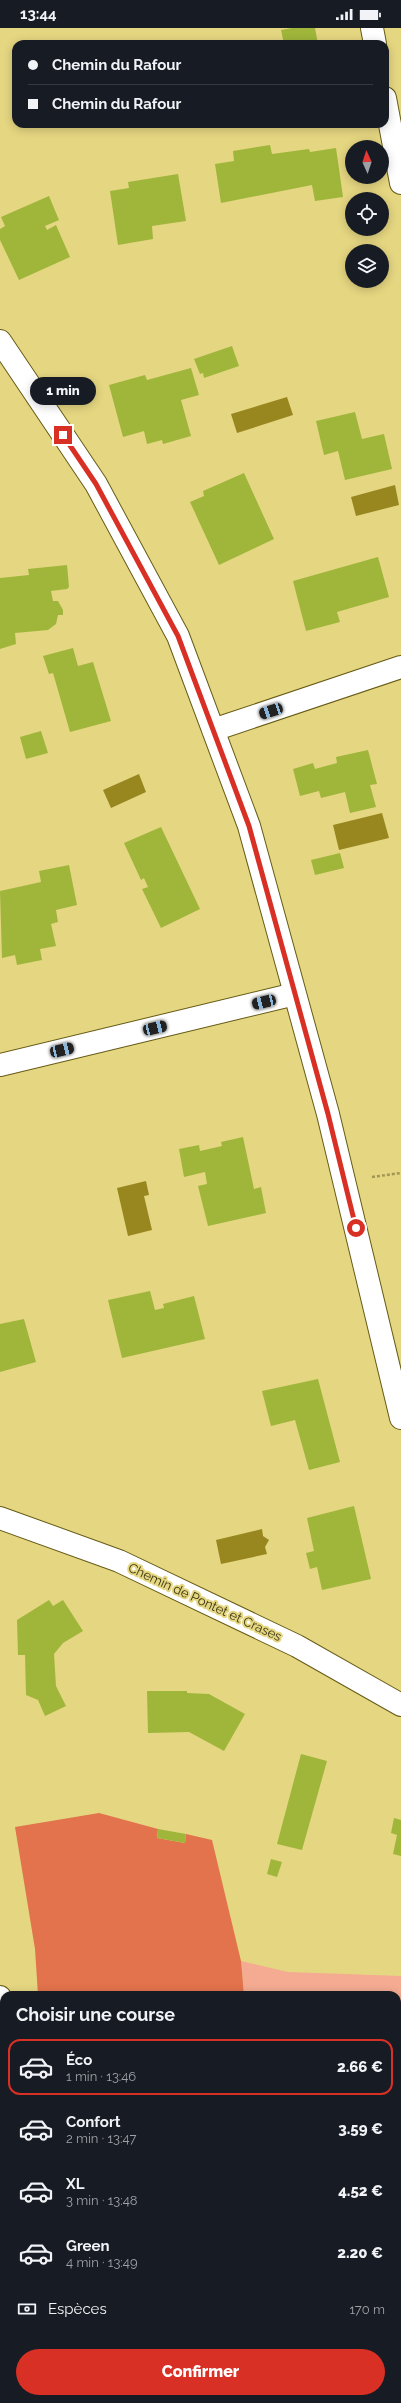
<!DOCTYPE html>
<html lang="fr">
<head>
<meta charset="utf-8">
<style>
	body { margin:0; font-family:Raleway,sans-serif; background:#242831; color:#f1f3f6; height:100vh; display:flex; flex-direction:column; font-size:15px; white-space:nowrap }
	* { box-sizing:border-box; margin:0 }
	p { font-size:13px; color:#9ea1a6 }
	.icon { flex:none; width:22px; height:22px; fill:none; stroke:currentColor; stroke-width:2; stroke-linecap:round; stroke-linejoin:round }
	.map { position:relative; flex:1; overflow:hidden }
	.drawer { position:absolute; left:0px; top:1963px; width:401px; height:412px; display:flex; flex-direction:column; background:#171b24; border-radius:12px 12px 0 0; box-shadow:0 2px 10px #0003 }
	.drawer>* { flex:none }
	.hud { position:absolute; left:12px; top:12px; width:377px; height:88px; border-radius:12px; box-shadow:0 2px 10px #0003; display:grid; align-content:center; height:88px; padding:0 16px; background:#171b24 }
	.needle { width:26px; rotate:357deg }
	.buttons { position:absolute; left:345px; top:112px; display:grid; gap:8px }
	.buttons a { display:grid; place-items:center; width:44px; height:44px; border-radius:50%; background:#171b24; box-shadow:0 2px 10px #0003; font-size:20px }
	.end { position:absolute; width:18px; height:18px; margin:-9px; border:5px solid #d93025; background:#fff; box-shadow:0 0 0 2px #fff }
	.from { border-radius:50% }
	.bubble { position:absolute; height:28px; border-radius:14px; background:#171b24; box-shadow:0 2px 10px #0003; font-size:13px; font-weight:800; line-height:28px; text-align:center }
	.car { position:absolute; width:12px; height:24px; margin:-12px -6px; border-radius:5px; box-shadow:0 0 3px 1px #0007; background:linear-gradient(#222 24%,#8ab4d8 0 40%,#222 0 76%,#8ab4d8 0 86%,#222 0) }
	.hud b { display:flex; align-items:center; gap:14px; height:38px; font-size:15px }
	.hud b+b { border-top:1px solid #363941 }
	.hud i { width:10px; height:10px; background:#f1f3f6 }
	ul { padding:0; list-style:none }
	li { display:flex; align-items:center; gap:12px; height:56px; margin:0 8px 6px; padding:0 8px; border:2px solid transparent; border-radius:12px }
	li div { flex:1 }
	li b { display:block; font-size:15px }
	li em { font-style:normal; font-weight:800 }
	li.active { border-color:#d93025 }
	li>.icon { width:36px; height:36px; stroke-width:1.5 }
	h2 { padding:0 16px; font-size:18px; line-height:48px }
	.pay { display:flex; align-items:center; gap:10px; height:44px; padding:0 16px; font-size:15px }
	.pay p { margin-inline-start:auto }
	.cta { display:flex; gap:8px; margin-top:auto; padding:8px 16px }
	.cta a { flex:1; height:46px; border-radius:24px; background:#d93025; color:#fff; font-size:16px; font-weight:800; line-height:46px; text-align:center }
	.status { display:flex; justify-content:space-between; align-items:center; height:28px; padding:0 20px; background:#171b24; direction:ltr }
	.status svg { height:11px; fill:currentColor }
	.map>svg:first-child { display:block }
	.green { fill:#f4ab92 }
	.forest { fill:#e2734c }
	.water { fill:#98871f }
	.building { fill:#9fb63b }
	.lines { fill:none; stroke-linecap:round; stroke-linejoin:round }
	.service-casing { stroke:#665b17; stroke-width:19 }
	.minor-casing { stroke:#665b17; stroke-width:24 }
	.secondary-casing { stroke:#665b17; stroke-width:24 }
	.path { stroke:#a29755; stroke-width:2.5; stroke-dasharray:3 2; stroke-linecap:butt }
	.service { stroke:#fff; stroke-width:17 }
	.minor { stroke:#fff; stroke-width:22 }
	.secondary { stroke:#fff; stroke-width:22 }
	.route { stroke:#d93025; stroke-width:5 }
	.labels { text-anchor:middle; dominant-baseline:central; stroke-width:4; stroke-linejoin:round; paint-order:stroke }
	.street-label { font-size:13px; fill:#3b3511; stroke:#e5d681 }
</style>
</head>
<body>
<div class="status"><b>13:44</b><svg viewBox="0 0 49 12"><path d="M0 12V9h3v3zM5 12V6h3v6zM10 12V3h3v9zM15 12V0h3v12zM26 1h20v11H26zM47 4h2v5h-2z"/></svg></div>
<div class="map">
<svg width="401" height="2375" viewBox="0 0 401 2375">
	<rect width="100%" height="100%" fill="#e5d681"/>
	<path class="green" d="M241 1933 288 1944 401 1948V2002L397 1999V1967H244Z
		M64 2371H349V2375H65Z"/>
	<path class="forest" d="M99 1785 158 1801 157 1810 185 1815 186 1806 212 1812 241 1933 244 1967H38L35 1921 15 1799Z"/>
	<path class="water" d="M287 369 293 387 237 405 231 386Z
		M395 457 399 477 356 488 351 469Z
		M139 746 146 764 111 780 103 762Z
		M382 785 389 810 339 822 333 797Z
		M146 1153 149 1167 144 1168 152 1202 128 1208 117 1160Z
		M262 1501 263 1508 269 1512 265 1519 267 1526 221 1536 216 1512Z"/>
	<path class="building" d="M292 0H315L318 16H284L281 2Z
		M270 117 272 126 309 121 310 124 336 120 343 169 315 173 312 157 221 175 215 136 234 133 233 123Z
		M178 146 186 193 152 198 153 211 118 217 110 163 129 160 128 154Z
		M49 168 59 192 45 198 47 202 56 197 70 229 19 252 0 212V201L5 198 1 189Z
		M232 318 239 338 204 350 203 345 200 346 194 331Z
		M191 340 199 367 181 372 191 408 163 416 162 412 147 416 144 403 123 409 109 357 145 347 147 352Z
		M355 384 362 411 384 406 392 441 345 452 338 423 324 427 316 393Z
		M244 445 274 511 219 537 190 474 204 468 203 463Z
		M378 529 389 569 337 584 340 594 306 603 293 553Z
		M67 537 69 559 67 561 51 563 53 573H58L63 582V587H58L56 596 48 602 15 605 16 616 0 621V550L29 547 28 541Z
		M73 620 78 638 93 634 111 693 70 704 53 645 49 646 43 628Z
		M41 703 48 725 26 731 20 709Z
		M368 722 377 756 370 757 376 779 350 785 345 764 321 770 319 763 300 768 293 741 313 735 315 741 337 735 336 729Z
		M161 799 200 881 161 900 142 861 148 859 144 850 141 852 124 815Z
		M340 825 344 840 315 847 311 832Z
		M69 837 77 877 56 882 58 894 51 896 56 918 40 921 42 932 17 937 15 927 2 930 0 863 41 854 39 843Z
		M243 1109 254 1161 261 1159 266 1185 208 1198 198 1158 207 1156 205 1144 184 1149 179 1121 199 1117 200 1123 222 1118 221 1114Z
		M150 1263 155 1282 164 1280 163 1276 194 1268 205 1311 122 1330 108 1272Z
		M24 1291 36 1334 0 1344V1296Z
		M318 1351 340 1434 309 1442 295 1392 271 1398 262 1363Z
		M354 1478 371 1551 322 1562 317 1539 310 1541 306 1525 314 1523 307 1490Z
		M49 1572 53 1578 63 1572 83 1603 63 1615 54 1626 56 1658 66 1678 45 1688 38 1672 26 1667 25 1627H18L17 1592Z
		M147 1663H187V1665L209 1666 245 1686 224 1723 189 1704 148 1705Z
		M301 1726 327 1733 302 1822 277 1816Z
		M394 1790 401 1792V1828L393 1826 397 1807 391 1805Z
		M158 1801 186 1806 185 1815 157 1810Z
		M271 1831 282 1834 277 1849 267 1846Z
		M397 2323 401 2324V2375H355V2371H397Z"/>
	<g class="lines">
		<defs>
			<path id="service" d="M397 2054 401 2058
				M397 2243H401"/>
			<path id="minor" d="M372 0 375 16
				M385 70 401 155
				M0 313 96 456 178 608 249 798 328 1086 401 1390
				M213 702 401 639
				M0 1037 295 966"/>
			<path id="secondary" d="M0 1490 119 1533 297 1618 401 1677
				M0 1969 4 2076
				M18 2371V2375"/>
		</defs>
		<use href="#service" class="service-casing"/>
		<use href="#minor" class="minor-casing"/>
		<use href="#secondary" class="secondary-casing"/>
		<path class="path" d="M372 1149 401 1145
			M349 2375V2371"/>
		<use href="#service" class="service"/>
		<use href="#minor" class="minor"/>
		<use href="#secondary" class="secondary"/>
	</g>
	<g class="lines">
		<path class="route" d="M63 407 96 456 178 608 249 798 328 1086 356 1200"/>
	</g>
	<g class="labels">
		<g class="street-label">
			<text transform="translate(205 1574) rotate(25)">Chemin de Pontet et Crases</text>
		</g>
	</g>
</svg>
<div class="buttons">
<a><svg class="needle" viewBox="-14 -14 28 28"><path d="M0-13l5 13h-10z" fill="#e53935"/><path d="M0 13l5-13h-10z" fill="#9ea1a6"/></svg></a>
<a><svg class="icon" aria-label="locate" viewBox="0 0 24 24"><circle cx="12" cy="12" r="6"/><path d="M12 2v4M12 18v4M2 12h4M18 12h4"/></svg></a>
<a><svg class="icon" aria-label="layers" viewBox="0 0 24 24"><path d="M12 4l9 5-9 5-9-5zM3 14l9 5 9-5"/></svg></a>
</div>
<i class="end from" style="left:356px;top:1200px"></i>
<i class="end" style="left:63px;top:407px"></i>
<div class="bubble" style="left:30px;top:349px;width:66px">1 min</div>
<i class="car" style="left:271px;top:683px;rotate:252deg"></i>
<i class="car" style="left:264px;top:974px;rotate:257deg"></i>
<i class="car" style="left:155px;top:1000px;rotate:77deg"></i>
<i class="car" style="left:62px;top:1022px;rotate:77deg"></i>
<div class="hud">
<b><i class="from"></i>Chemin du Rafour</b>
<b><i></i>Chemin du Rafour</b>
</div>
<section class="drawer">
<h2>Choisir une course</h2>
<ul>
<li class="active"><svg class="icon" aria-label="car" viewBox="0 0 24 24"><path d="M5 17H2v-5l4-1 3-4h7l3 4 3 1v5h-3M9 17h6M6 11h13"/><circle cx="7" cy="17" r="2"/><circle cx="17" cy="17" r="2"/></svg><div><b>Éco</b><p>1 min · 13:46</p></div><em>2.66 €</em></li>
<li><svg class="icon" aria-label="car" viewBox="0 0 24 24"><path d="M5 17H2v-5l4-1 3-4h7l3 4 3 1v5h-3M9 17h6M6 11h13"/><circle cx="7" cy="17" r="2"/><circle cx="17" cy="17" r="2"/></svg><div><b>Confort</b><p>2 min · 13:47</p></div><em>3.59 €</em></li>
<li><svg class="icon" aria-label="car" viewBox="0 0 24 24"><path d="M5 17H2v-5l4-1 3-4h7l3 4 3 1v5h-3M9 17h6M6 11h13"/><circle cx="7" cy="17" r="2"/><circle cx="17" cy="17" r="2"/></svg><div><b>XL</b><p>3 min · 13:48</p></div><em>4.52 €</em></li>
<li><svg class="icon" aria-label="car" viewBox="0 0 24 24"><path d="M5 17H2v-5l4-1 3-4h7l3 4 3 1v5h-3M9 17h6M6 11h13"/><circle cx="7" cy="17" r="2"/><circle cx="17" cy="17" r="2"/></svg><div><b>Green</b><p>4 min · 13:49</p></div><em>2.20 €</em></li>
</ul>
<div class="pay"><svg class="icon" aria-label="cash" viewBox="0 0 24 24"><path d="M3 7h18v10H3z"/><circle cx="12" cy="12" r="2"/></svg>Espèces<p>170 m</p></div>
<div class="cta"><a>Confirmer</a></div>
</section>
</div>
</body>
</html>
